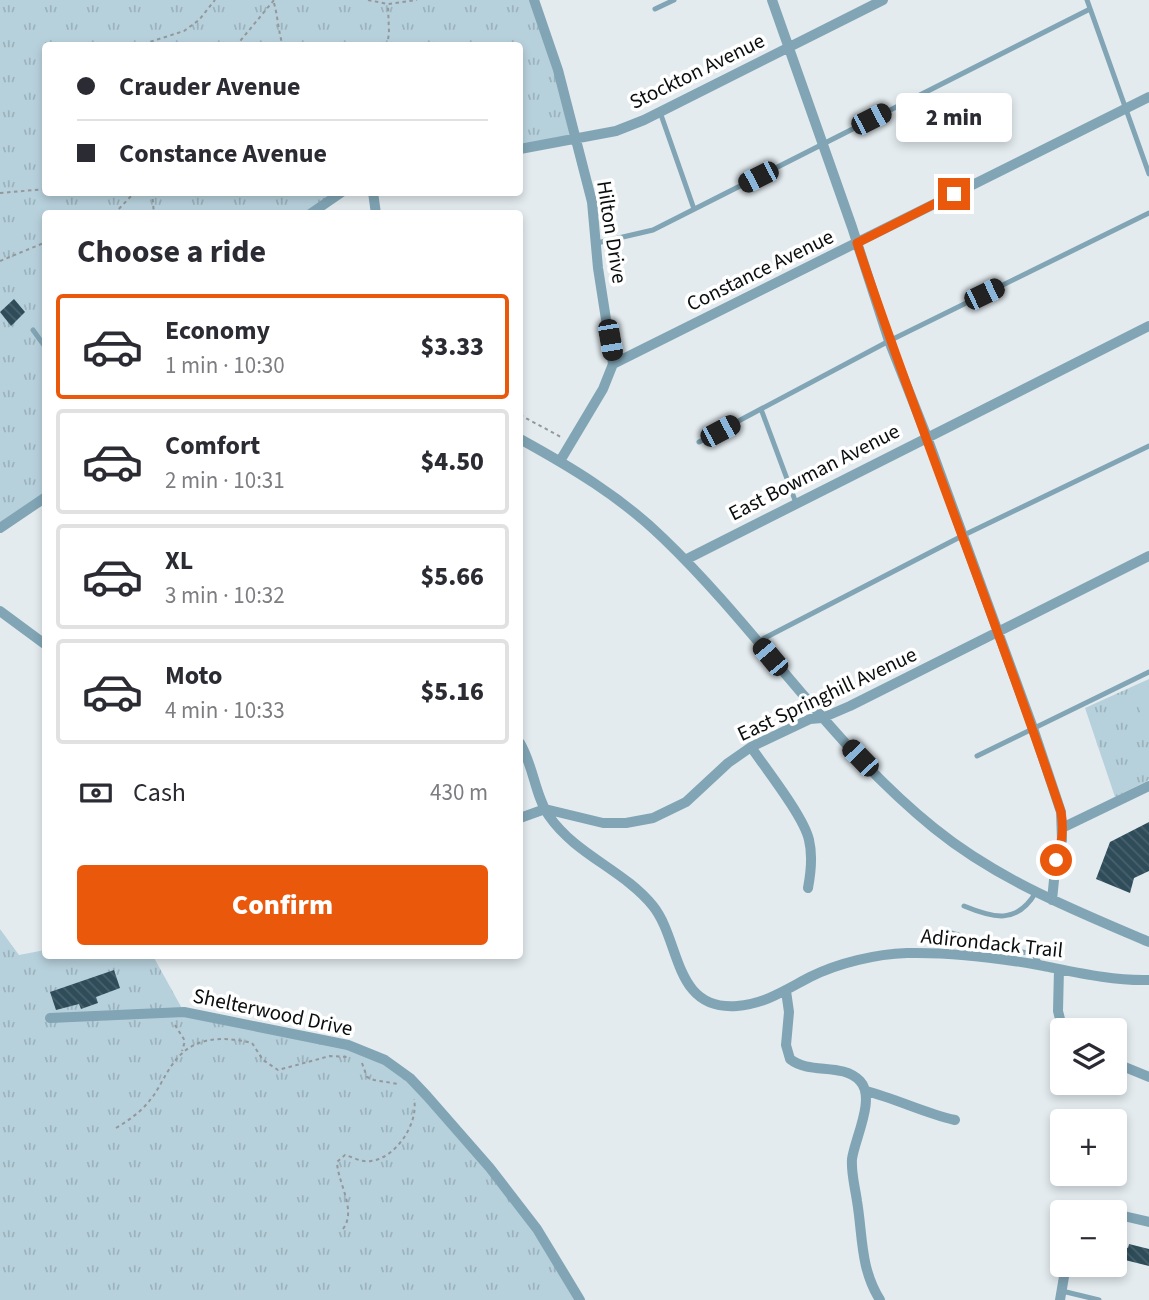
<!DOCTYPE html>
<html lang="en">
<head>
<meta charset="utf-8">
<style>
	body { margin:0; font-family:"Source Sans 3",sans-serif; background:#f2f2f3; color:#2b2b33; height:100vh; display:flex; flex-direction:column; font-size:26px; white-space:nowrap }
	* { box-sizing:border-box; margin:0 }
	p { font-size:23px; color:#7c7c81 }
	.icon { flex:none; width:38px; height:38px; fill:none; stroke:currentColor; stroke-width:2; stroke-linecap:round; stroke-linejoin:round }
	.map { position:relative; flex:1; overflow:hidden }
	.side { position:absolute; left:42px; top:210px; width:481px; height:749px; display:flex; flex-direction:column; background:#fff; border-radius:7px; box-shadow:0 4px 10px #0003 }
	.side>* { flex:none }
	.guide { position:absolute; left:42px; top:42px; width:481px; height:154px; border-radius:7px; box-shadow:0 4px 10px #0003; display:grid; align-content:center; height:154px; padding:0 35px; background:#fff }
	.fabs { position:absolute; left:1050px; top:1018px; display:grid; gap:14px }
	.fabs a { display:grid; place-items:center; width:77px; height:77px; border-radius:7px; background:#fff; box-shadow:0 4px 10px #0003; font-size:35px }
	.end { position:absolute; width:32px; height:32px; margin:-16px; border:9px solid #ea580c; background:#fff; box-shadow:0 0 0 4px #fff }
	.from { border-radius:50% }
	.bubble { position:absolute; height:49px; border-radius:7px; background:#fff; box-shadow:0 4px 10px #0003; font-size:23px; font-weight:800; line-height:49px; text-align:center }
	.car { position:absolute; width:21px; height:42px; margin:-21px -10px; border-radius:9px; box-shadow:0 0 5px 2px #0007; background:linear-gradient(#222 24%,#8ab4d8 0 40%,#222 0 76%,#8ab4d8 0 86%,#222 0) }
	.guide b { display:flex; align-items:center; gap:24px; height:66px; font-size:26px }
	.guide b+b { border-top:2px solid #e1e1e2 }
	.guide i { width:18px; height:18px; background:#2b2b33 }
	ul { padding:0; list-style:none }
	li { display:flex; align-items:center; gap:21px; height:105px; margin:0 14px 10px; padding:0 21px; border:4px solid #e1e1e2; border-radius:7px }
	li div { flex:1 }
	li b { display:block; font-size:26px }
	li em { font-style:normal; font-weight:800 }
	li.on { border-color:#ea580c }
	li>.icon { width:63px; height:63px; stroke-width:1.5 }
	h2 { padding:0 35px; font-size:32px; line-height:84px }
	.pay { display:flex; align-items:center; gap:18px; height:77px; padding:0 35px; font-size:26px }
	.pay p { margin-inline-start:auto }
	.action { display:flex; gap:14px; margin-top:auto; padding:14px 35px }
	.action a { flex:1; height:80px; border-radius:7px; background:#ea580c; color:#fff; font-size:28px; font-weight:800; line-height:80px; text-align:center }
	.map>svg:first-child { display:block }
	.grass { fill:url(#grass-tufts) }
	.garden { fill:#b7d1dc }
	.building { fill:url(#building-back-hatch) }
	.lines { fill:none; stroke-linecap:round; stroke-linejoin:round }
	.path { stroke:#92989b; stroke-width:2; stroke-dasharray:3.5 3.5; stroke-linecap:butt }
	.service { stroke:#81a5b5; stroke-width:5 }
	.minor { stroke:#81a5b5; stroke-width:10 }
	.route { stroke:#ea580c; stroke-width:9 }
	.labels { text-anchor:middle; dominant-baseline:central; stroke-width:7; stroke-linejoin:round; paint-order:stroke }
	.street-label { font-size:21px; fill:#0b0e0f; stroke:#fff }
</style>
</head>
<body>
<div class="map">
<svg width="1149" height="1300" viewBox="0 0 1149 1300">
	<defs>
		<pattern id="grass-tufts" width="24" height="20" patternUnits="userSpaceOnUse" patternTransform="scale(1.75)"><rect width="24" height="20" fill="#b7d1dc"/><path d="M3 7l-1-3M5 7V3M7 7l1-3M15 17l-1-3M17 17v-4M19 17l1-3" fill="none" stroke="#9cb2bc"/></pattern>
		<pattern id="building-back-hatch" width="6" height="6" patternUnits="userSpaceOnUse" patternTransform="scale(1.75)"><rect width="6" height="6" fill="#2e4c59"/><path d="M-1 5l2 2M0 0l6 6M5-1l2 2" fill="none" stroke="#49616c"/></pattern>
	</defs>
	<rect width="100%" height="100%" fill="#e3ebef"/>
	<path class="grass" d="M0 0H534L575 140 520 149V46H46V192L342 193 310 213 46 214 45 497 0 528Z
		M1149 679V780L1115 797 1085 708Z
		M0 929 19 955 45 950 46 956H153L184 1012 319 1038 396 1067 490 1168 580 1300H0Z"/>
	<path class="garden" d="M1149 686V730L1132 694Z"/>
	<path class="building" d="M14 299 25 312 11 326 0 312Z
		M1149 822V871L1134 878 1130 893 1096 879 1110 842Z
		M114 970 120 988 96 997 98 1003 81 1009 79 1004 56 1010 50 992Z
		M1129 1244 1149 1249V1266L1125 1260 1126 1247 1128 1248Z"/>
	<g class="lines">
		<path class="path" d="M368 0 388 4 417 0
			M274 3C278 17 278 31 283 46
			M137 46 184 31 199 20 215 0
			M236 46 274 0
			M387 46 389 33 388 5
			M152 192 154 214
			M0 193 46 189
			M114 214 135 192
			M0 261 46 242
			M520 415 561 437
			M175 1025 185 1041 182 1051
			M362 1063 367 1077 374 1080 398 1084
			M116 1128C129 1120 141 1112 150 1100 158 1091 163 1078 170 1068 189 1037 219 1035 252 1043L263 1060 278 1070 330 1056 348 1057
			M343 1229C357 1210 338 1184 337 1162L345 1155C353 1157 362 1163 371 1161 396 1158 419 1123 414 1099"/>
		<path class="service" d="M1087 0 1149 174
			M655 9 674 0
			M660 112 694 209
			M597 243 653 230 1090 9
			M33 330 46 348
			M761 409 796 503
			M699 442 889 341 1149 213
			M757 642 962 536 1149 446
			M977 756 1149 672
			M964 906C993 918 1017 925 1036 892
			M941 930 1002 948 1033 954 1042 966
			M1062 1291 1099 1300"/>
		<path class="minor" d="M534 0 558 70 592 202 598 268 613 364 603 389 560 461
			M772 0 852 227 889 341 927 437 1033 728 1061 812 1062 840 1056 860 1052 900
			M520 149 616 131 644 120 883 0
			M373 192 376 214
			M310 214 342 192
			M613 364 1149 97
			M520 439C571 467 621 497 663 538 759 630 830 744 934 828 998 880 1074 910 1149 942
			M0 528 46 497
			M685 560 1149 326
			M0 611 46 645
			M520 743C534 767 535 796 549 816 576 855 624 870 653 906 681 941 673 1011 737 1006 765 1004 787 989 810 977 838 963 876 954 907 953 952 952 1000 958 1044 966 1079 973 1114 981 1149 980
			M751 747C766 769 804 817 809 840 813 856 811 872 808 888
			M520 818 545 809 603 823H626L653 818 686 802 728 763 751 747 810 719 822 718 850 706 1149 556
			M1064 827 1149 786
			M1059 969 1058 1011 1063 1031
			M786 991 789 1012 786 1045 790 1059C810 1075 842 1062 860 1081 876 1098 855 1138 852 1159 851 1173 855 1187 857 1201 863 1237 860 1268 880 1300
			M50 1018 184 1012 348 1045 385 1060 410 1078 427 1096 490 1168 537 1229 580 1300
			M1115 1063 1149 1077
			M866 1091C897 1099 924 1113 955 1120
			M1090 1213 1099 1210 1111 1213
			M1115 1214 1149 1222
			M1060 1300 1066 1265"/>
	</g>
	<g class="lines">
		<path class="route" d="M954 194 857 243C921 434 997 621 1061 812 1064 830 1062 843 1056 860"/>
	</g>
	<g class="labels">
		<g class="street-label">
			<text transform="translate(697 71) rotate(-26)">Stockton Avenue</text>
			<text transform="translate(612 232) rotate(81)">Hilton Drive</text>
			<text transform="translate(760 270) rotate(-26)">Constance Avenue</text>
			<text transform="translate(814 472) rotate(-27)">East Bowman Avenue</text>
			<text transform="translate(827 694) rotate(-25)">East Springhill Avenue</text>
			<text transform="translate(992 943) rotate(6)">Adirondack Trail</text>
			<text transform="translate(273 1012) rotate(12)">Shelterwood Drive</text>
		</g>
	</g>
</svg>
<div class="fabs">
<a><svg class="icon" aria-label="layers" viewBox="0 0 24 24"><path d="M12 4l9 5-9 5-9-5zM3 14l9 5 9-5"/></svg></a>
<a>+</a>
<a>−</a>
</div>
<i class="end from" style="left:1056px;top:860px"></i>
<i class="end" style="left:954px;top:194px"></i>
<div class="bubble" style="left:896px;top:93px;width:116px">2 min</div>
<i class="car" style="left:871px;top:119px;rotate:63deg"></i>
<i class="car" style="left:758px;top:177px;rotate:243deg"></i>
<i class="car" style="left:984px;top:294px;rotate:64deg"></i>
<i class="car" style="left:610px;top:340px;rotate:170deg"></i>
<i class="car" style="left:720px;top:431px;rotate:62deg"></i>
<i class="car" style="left:770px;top:657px;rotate:320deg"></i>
<i class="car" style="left:860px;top:758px;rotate:316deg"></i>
<div class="guide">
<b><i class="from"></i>Crauder Avenue</b>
<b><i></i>Constance Avenue</b>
</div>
<section class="side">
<h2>Choose a ride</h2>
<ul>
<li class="on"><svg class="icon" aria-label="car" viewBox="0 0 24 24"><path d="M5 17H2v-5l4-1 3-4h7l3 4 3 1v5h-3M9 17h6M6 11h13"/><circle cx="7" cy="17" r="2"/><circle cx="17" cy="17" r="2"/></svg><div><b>Economy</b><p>1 min · 10:30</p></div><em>$3.33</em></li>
<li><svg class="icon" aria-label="car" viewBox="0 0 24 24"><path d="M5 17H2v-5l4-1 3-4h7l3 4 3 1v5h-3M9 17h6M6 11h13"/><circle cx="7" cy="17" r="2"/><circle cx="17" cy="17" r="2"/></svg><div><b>Comfort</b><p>2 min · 10:31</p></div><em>$4.50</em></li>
<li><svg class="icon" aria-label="car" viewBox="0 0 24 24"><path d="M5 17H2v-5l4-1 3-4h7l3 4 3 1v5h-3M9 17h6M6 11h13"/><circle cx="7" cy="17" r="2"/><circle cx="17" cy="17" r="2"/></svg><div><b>XL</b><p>3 min · 10:32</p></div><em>$5.66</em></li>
<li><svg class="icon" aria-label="car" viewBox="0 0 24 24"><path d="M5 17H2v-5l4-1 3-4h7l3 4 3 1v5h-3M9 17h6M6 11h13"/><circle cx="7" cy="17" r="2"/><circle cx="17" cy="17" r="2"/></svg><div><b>Moto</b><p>4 min · 10:33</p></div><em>$5.16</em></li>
</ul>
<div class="pay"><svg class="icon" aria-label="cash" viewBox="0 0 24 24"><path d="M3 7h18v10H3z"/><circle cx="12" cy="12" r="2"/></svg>Cash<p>430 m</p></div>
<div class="action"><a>Confirm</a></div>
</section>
</div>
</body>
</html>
